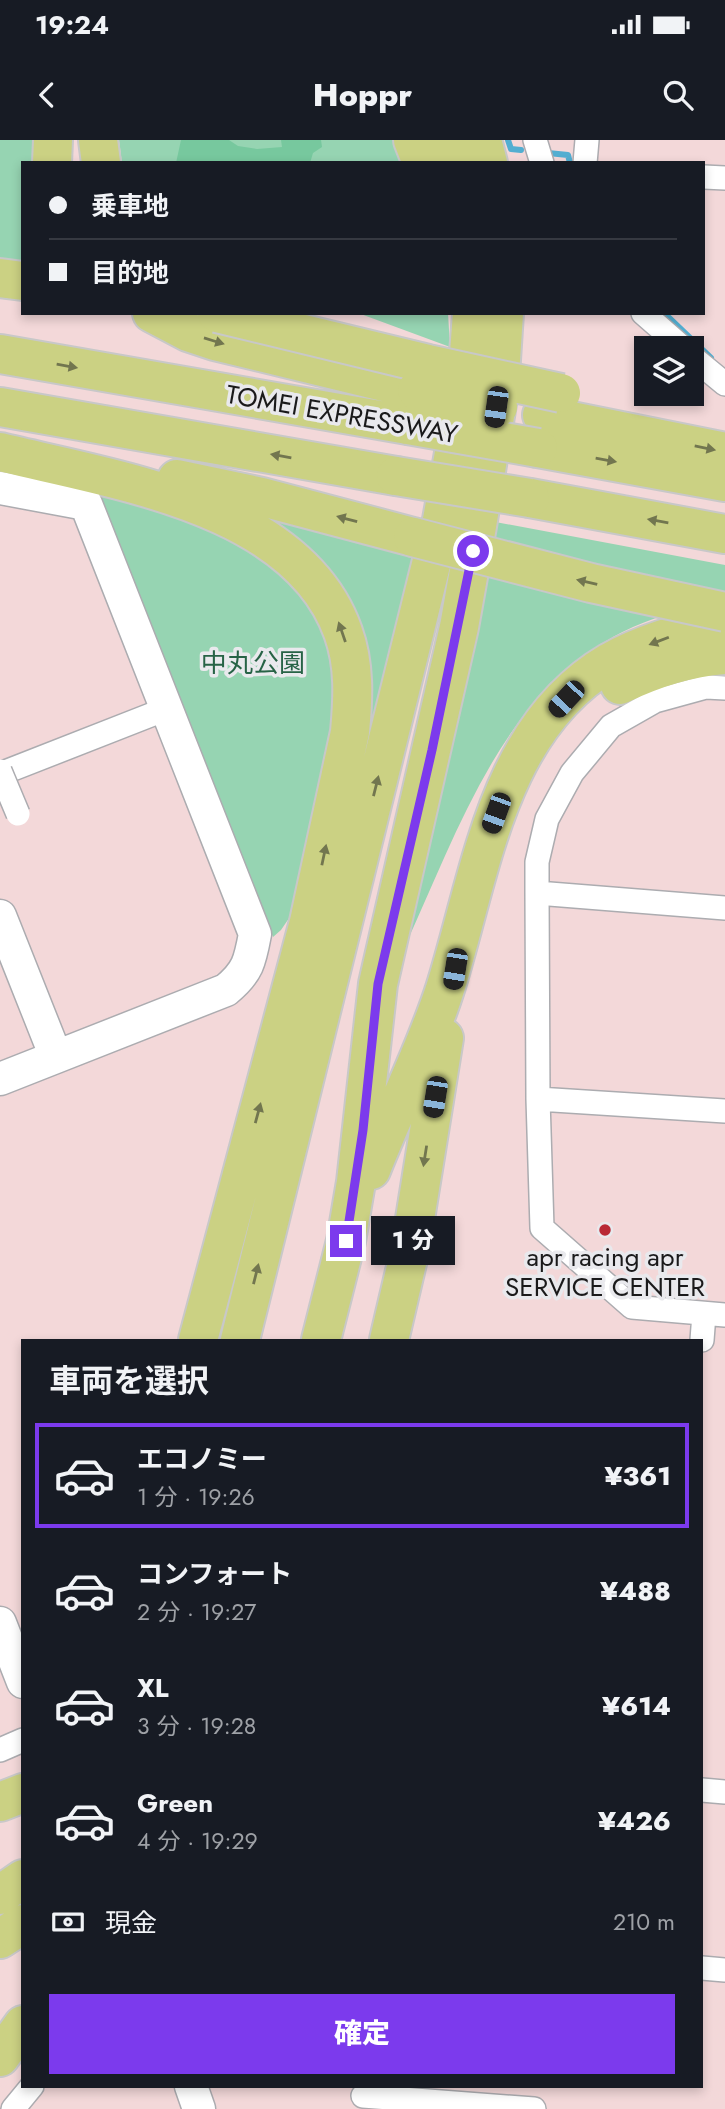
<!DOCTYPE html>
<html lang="ja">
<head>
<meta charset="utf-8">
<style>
	body { margin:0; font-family:Jost,"Noto Sans JP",sans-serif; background:#242831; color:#f1f3f6; height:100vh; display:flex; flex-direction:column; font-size:26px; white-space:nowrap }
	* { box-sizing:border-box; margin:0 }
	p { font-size:23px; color:#9ea1a6 }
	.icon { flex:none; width:38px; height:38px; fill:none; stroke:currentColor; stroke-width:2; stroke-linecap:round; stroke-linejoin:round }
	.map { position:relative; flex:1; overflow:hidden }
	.drawer { position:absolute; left:21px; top:1199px; width:682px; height:749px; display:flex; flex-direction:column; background:#171b24; border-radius:0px; box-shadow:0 4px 10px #0003 }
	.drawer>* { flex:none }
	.hud { position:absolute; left:21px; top:21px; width:684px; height:154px; border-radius:0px; box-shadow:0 4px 10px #0003; display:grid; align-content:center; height:154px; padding:0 28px; background:#171b24 }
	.fabs { position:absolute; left:634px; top:196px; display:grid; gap:14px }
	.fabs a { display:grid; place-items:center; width:70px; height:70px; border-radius:0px; background:#171b24; box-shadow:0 4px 10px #0003; font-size:35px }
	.end { position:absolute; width:32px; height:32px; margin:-16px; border:9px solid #7c3aed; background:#fff; box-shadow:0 0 0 4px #fff }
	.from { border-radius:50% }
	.bubble { position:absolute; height:49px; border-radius:0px; background:#171b24; box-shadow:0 4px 10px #0003; font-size:23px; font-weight:800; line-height:49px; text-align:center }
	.car { position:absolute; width:21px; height:42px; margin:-21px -10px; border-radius:9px; box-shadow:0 0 5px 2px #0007; background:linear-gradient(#222 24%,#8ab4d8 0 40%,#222 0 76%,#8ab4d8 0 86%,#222 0) }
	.hud b { display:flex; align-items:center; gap:24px; height:66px; font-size:26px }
	.hud b+b { border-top:2px solid #363941 }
	.hud i { width:18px; height:18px; background:#f1f3f6 }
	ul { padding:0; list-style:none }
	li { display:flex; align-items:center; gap:21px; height:105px; margin:0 14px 10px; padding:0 14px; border:4px solid transparent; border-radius:0px }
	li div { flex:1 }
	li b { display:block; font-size:26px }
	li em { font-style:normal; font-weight:800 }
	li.on { border-color:#7c3aed }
	li>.icon { width:63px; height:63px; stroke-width:1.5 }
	h2 { padding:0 28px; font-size:32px; line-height:84px }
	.pay { display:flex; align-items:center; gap:18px; height:77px; padding:0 28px; font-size:26px }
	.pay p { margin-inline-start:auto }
	.action { display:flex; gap:14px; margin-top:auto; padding:14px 28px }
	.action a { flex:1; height:80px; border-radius:0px; background:#7c3aed; color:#fff; font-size:28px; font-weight:800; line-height:80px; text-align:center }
	.status { display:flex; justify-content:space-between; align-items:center; height:49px; padding:0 35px; background:#171b24; direction:ltr }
	.status svg { height:19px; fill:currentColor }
	header { display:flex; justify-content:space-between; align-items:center; height:91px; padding:0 28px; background:#171b24; font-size:32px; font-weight:800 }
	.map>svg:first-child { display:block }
	.industrial { fill:#f3d8d9; fill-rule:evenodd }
	.green { fill:#96d4b2 }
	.forest { fill:#77c89e }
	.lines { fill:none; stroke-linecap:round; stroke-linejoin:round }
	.stream { stroke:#52aed1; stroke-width:6 }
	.street-casing { stroke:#acacb0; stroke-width:26 }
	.secondary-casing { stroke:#acacb0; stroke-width:35 }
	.highway-casing { stroke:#c8c8c8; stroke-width:42 }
	.street { stroke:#fff; stroke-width:23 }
	.secondary { stroke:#fff; stroke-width:32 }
	.highway { stroke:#cbd183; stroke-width:38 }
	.street-bridge-casing { stroke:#acacb0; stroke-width:26; stroke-linecap:butt }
	.highway-bridge-casing { stroke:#c8c8c8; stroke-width:42; stroke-linecap:butt }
	.street-bridge { stroke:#fff; stroke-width:23 }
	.highway-bridge { stroke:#cbd183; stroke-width:38 }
	.oneway { fill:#72764f }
	.route { stroke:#7c3aed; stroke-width:9 }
	.poi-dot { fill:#b92935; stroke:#e9e9ed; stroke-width:2.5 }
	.labels { text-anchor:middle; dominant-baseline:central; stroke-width:7; stroke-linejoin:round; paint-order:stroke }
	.street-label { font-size:26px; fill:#1a1a1b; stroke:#e9e9ed }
	.park-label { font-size:26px; fill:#276346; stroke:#e9e9ed }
	.poi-label { font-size:26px; fill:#1a1a1b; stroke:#e9e9ed }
</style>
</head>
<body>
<div class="status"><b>19:24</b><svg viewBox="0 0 49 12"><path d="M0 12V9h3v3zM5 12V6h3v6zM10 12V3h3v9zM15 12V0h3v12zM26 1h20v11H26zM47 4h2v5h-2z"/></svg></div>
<header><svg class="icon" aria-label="back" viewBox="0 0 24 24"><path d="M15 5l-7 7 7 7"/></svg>Hoppr<svg class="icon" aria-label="search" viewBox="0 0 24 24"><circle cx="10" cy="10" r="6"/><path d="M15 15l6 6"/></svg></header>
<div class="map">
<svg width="725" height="1969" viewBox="0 0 725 1969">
	<rect width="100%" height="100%" fill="#e9e9ed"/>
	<path class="industrial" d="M0 0H725V1969H0ZM23 23H704V173H23ZM646 208H691V254H646ZM23 1200H702V1946H23Z"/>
	<path class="green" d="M0 0H39L37 23H23V129L0 126Z
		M119 0H396L408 23H122Z
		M358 173H448L450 207 442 204Z
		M93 351 212 385 313 456 337 502 341 558 300 762 281 790 273 797Z
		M255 374 421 413 345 711 363 554Z
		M490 381 725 425V459C694 467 662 474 633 487 503 545 459 691 403 810Z"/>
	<path class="forest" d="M181 0H229L238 6 257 9 282 7 281 0H321L322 7 313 13 310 23H176Z"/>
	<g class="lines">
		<path class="stream" d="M508 0 511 9 521 10
			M548 13 568 15 570 23
			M664 173 711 218"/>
		<defs>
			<path id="street" d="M535 0 542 23
				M585 23 587 0
				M704 37 725 38
				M643 173 683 208
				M691 216 725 244
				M725 548 706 547 655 561 611 586 572 633 547 679 537 722V753L538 959 542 1088 632 1167 725 1175
				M0 634 166 569
				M537 753 725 768
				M538 959 725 971
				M702 1200 704 1174
				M0 1610 23 1600
				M702 1650 725 1652
				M702 1828 725 1830
				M363 1956 534 1969
				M13 1969 32 1946"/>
			<path id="secondary" d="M0 348 86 364 255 794C250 821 248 832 226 850L0 939
				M0 776 56 917
				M0 1483 23 1542
				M191 1946 199 1969"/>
			<path id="highway" d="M98 0 101 23
				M413 0 422 23
				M450 0 456 23
				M482 0 488 23
				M52 23 53 0
				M0 138 23 141
				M152 173 188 192 215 201 417 250
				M0 214 408 285
				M0 267 396 336
				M542 275 725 312
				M538 308 725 342
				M0 312C114 340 298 365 343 492 355 525 353 559 350 592L309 782 198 1200
				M177 339 262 357 413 397
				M530 358 725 394
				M620 545C653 529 688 518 725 515
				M371 1030C395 969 425 911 445 849 481 735 496 589 610 522 646 502 685 491 725 483
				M240 1200 442 380 467 241 472 173
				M321 1200 346 1101 356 1042 378 844 459 487 477 386 499 251 504 173
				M389 1200 410 1110 444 898
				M0 1662 23 1653
				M0 1755 23 1739
				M0 1799 23 1784
				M0 1917 23 1885"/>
		</defs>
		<use href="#street" class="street-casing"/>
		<use href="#secondary" class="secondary-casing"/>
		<use href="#highway" class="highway-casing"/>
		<use href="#street" class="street"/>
		<use href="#secondary" class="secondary"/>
		<use href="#highway" class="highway"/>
		<defs>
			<path id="street-bridge" d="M0 631 18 674"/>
			<path id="highway-bridge" d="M217 173 428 224 561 253
				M417 250 498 267
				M408 285 538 308
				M396 336 530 358
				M413 397 591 443 725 472"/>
		</defs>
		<use href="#street-bridge" class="street-bridge-casing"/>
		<use href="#highway-bridge" class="highway-bridge-casing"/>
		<use href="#street-bridge" class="street-bridge"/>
		<use href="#highway-bridge" class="highway-bridge"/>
	</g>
	<defs><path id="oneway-solid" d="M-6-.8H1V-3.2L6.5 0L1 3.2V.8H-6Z" transform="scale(1.75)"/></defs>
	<g class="oneway">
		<use href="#oneway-solid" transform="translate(214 201) rotate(17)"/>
		<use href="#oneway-solid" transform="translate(67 226) rotate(10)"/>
		<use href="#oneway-solid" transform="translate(705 308) rotate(11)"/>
		<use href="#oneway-solid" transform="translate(281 316) rotate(-170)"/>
		<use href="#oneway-solid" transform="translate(606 320) rotate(10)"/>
		<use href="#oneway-solid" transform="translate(347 379) rotate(-165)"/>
		<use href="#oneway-solid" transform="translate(658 381) rotate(-170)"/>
		<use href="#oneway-solid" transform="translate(587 442) rotate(-167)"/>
		<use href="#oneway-solid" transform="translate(342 492) rotate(-109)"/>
		<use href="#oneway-solid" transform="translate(659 501) rotate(159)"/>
		<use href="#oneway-solid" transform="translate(376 646) rotate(-76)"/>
		<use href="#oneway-solid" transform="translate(324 715) rotate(-78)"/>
		<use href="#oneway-solid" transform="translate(258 973) rotate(-75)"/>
		<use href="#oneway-solid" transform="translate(425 1016) rotate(99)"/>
		<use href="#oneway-solid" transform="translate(256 1134) rotate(-76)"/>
	</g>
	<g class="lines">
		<path class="route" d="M346 1101 363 990 378 844 432 610 473 411"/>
	</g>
	<circle class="poi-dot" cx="605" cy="1090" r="7"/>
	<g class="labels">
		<g class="street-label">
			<text transform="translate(342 274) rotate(10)">TOMEI EXPRESSWAY</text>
		</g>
		<g class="park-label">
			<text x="253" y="523">中丸公園</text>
		</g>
		<g class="poi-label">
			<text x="605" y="1117">apr racing apr<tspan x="605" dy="30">SERVICE CENTER</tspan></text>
		</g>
	</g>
</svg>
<div class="fabs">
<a><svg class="icon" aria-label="layers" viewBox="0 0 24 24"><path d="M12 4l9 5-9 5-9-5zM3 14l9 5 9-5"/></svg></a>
</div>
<i class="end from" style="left:473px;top:411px"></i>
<i class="end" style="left:346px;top:1101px"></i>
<div class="bubble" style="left:371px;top:1076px;width:84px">1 分</div>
<i class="car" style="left:496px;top:267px;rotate:188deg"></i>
<i class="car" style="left:566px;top:559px;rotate:223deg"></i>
<i class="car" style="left:496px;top:673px;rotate:200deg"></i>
<i class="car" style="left:455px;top:829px;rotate:189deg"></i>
<i class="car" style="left:435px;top:957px;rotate:189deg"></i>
<div class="hud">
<b><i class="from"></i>乗車地</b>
<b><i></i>目的地</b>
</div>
<section class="drawer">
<h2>車両を選択</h2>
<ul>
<li class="on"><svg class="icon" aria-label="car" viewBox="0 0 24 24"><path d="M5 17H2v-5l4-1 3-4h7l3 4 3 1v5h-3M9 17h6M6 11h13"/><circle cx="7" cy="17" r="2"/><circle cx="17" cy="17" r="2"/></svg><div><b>エコノミー</b><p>1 分 · 19:26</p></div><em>¥361</em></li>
<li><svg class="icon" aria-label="car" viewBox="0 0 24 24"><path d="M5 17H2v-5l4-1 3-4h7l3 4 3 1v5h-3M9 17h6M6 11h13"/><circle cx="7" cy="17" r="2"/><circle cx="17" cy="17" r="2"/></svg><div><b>コンフォート</b><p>2 分 · 19:27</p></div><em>¥488</em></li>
<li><svg class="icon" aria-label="car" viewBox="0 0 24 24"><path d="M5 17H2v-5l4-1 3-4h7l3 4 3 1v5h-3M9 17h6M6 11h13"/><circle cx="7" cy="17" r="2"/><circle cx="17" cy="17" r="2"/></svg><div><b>XL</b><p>3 分 · 19:28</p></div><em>¥614</em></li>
<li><svg class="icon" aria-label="car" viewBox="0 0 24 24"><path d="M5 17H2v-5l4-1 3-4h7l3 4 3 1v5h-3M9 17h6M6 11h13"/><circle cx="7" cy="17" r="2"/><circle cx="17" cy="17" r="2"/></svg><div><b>Green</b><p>4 分 · 19:29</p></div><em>¥426</em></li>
</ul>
<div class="pay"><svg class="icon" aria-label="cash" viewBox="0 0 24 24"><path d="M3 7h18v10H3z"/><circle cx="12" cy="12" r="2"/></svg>現金<p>210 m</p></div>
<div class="action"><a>確定</a></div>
</section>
</div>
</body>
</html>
